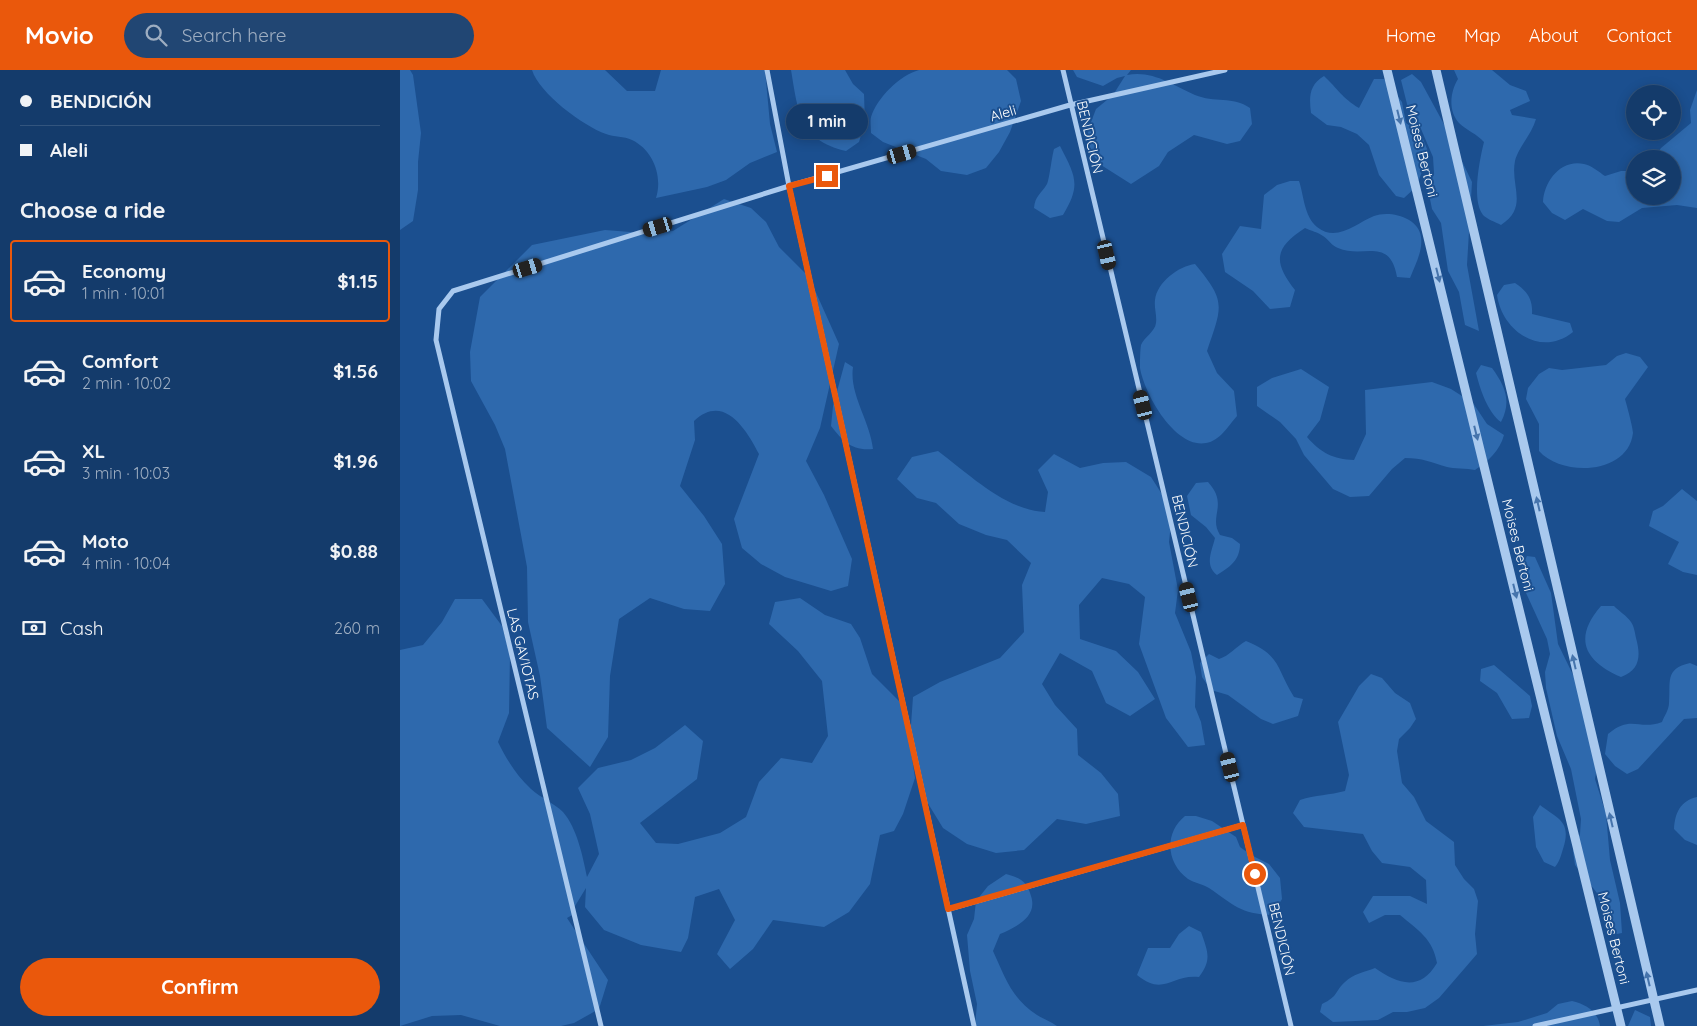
<!DOCTYPE html>
<html lang="en">
<head>
<meta charset="utf-8">
<style>
	body { margin:0; font-family:Quicksand,sans-serif; background:#214673; color:#f1f3f6; height:100vh; display:flex; flex-direction:column; font-size:19px; white-space:nowrap }
	* { box-sizing:border-box; margin:0 }
	p { font-size:16px; color:#9dadc1 }
	.icon { flex:none; width:28px; height:28px; fill:none; stroke:currentColor; stroke-width:2; stroke-linecap:round; stroke-linejoin:round }
	.map { position:relative; flex:1; overflow:hidden }
	.drawer { display:flex; flex-direction:column; background:#143b6b; width:400px }
	.drawer>* { flex:none }
	.banner { display:grid; align-content:center; height:110px; padding:0 20px; background:#143b6b }
	.fabs { position:absolute; left:1226px; top:15px; display:grid; gap:10px }
	.fabs a { display:grid; place-items:center; width:55px; height:55px; border-radius:50%; background:#143b6b; box-shadow:0 2px 12px #0003,0 0 0 1px #33557e; font-size:25px }
	.end { position:absolute; width:22px; height:22px; margin:-11px; border:6px solid #ea580c; background:#fff; box-shadow:0 0 0 2px #fff }
	.from { border-radius:50% }
	.bubble { position:absolute; height:35px; border-radius:18px; background:#143b6b; box-shadow:0 2px 12px #0003,0 0 0 1px #33557e; font-size:16px; font-weight:700; line-height:35px; text-align:center }
	.car { position:absolute; width:15px; height:30px; margin:-15px -8px; border-radius:6px; box-shadow:0 0 4px 1px #0007; background:linear-gradient(#222 24%,#8ab4d8 0 40%,#222 0 76%,#8ab4d8 0 86%,#222 0) }
	.banner b { display:flex; align-items:center; gap:18px; height:48px; font-size:19px }
	.banner b+b { border-top:1px solid #33557e }
	.banner i { width:12px; height:12px; background:#f1f3f6 }
	ul { padding:0; list-style:none }
	li { display:flex; align-items:center; gap:15px; height:82px; margin:0 10px 8px; padding:0 10px; border:2px solid transparent; border-radius:5px }
	li div { flex:1 }
	li b { display:block; font-size:19px }
	li em { font-style:normal; font-weight:700 }
	li.active { border-color:#ea580c }
	li>.icon { width:45px; height:45px; stroke-width:1.5 }
	h2 { padding:0 20px; font-size:22px; line-height:60px }
	.pay { display:flex; align-items:center; gap:12px; height:55px; padding:0 20px; font-size:19px }
	.pay p { margin-inline-start:auto }
	.button { display:flex; gap:10px; margin-top:auto; padding:10px 20px }
	.button a { flex:1; height:58px; border-radius:30px; background:#ea580c; color:#fff; font-size:20px; font-weight:700; line-height:58px; text-align:center }
	header { display:flex; align-items:center; gap:30px; box-sizing:border-box; height:70px; padding:0 25px; background:#ea580c; color:#fff }
	header strong { font-size:24px }
	nav { display:flex; gap:28px; margin-inline-start:auto; font-size:18px }
	.search { width:350px; height:45px; background:#214673; display:flex; align-items:center; gap:12px; box-sizing:border-box; padding:0 18px; border-radius:28px; color:#9dadc1; font-size:19px }
	main { display:flex; flex:1; min-height:0 }
	.map>svg:first-child { display:block }
	.green { fill:#2e69ad }
	.lines { fill:none; stroke-linecap:round; stroke-linejoin:round }
	.minor { stroke:#a9c9ee; stroke-width:5 }
	.tertiary { stroke:#a9c9ee; stroke-width:9 }
	.oneway { fill:#4674ac }
	.route { stroke:#ea580c; stroke-width:6 }
	.labels { text-anchor:middle; dominant-baseline:central; stroke-width:4; stroke-linejoin:round; paint-order:stroke }
	.street-label { font-size:14px; fill:#fff; stroke:#1b4f8f }
</style>
</head>
<body>
<header>
<strong>Movio</strong>
<div class="search"><svg class="icon" aria-label="search" viewBox="0 0 24 24"><circle cx="10" cy="10" r="6"/><path d="M15 15l6 6"/></svg>Search here</div>
<nav><a>Home</a><a>Map</a><a>About</a><a>Contact</a></nav>
</header>
<main>
<section class="drawer">
<div class="banner">
<b><i class="from"></i>BENDICIÓN</b>
<b><i></i>Aleli</b>
</div>
<h2>Choose a ride</h2>
<ul>
<li class="active"><svg class="icon" aria-label="car" viewBox="0 0 24 24"><path d="M5 17H2v-5l4-1 3-4h7l3 4 3 1v5h-3M9 17h6M6 11h13"/><circle cx="7" cy="17" r="2"/><circle cx="17" cy="17" r="2"/></svg><div><b>Economy</b><p>1 min · 10:01</p></div><em>$1.15</em></li>
<li><svg class="icon" aria-label="car" viewBox="0 0 24 24"><path d="M5 17H2v-5l4-1 3-4h7l3 4 3 1v5h-3M9 17h6M6 11h13"/><circle cx="7" cy="17" r="2"/><circle cx="17" cy="17" r="2"/></svg><div><b>Comfort</b><p>2 min · 10:02</p></div><em>$1.56</em></li>
<li><svg class="icon" aria-label="car" viewBox="0 0 24 24"><path d="M5 17H2v-5l4-1 3-4h7l3 4 3 1v5h-3M9 17h6M6 11h13"/><circle cx="7" cy="17" r="2"/><circle cx="17" cy="17" r="2"/></svg><div><b>XL</b><p>3 min · 10:03</p></div><em>$1.96</em></li>
<li><svg class="icon" aria-label="car" viewBox="0 0 24 24"><path d="M5 17H2v-5l4-1 3-4h7l3 4 3 1v5h-3M9 17h6M6 11h13"/><circle cx="7" cy="17" r="2"/><circle cx="17" cy="17" r="2"/></svg><div><b>Moto</b><p>4 min · 10:04</p></div><em>$0.88</em></li>
</ul>
<div class="pay"><svg class="icon" aria-label="cash" viewBox="0 0 24 24"><path d="M3 7h18v10H3z"/><circle cx="12" cy="12" r="2"/></svg>Cash<p>260 m</p></div>
<div class="button"><a>Confirm</a></div>
</section>
<div class="map">
<svg width="1297" height="956" viewBox="0 0 1297 956">
	<rect width="100%" height="100%" fill="#1b4f8f"/>
	<path class="green" d="M0 0H10L13 5 21 63 18 92V120L13 151 0 160Z
		M132 0H205L227 21H255L261 0H365L370 54 377 82 350 93 326 110 307 117 256 128C263 106 253 80 232 70 224 66 214 67 206 64 183 56 139 23 132 0Z
		M391 0H445L453 14 464 24 465 52 459 72 446 81C399 70 398 41 391 0Z
		M519 0H607L616 9 621 31 610 62 599 82 586 98 567 105 541 101 526 89 483 72 471 63C471 57 470 51 471 47 477 28 500 5 519 0Z
		M673 0H731L727 5C753 0 772 15 795 25 814 33 833 26 850 38L852 54 840 71 827 74 794 65 768 82 759 96 731 114 701 95 689 80 688 60 696 39 713 25 725 6 717 8 703 16 677 7Z
		M1054 0H1092L1110 15 1126 21 1130 31 1110 40 1112 45 1136 49C1132 64 1118 78 1115 91 1110 116 1129 137 1101 155 1095 152 1087 149 1083 145 1071 130 1080 88 1084 72 1077 64 1066 60 1059 53 1048 41 1050 22 1058 9Z
		M1012 4 1021 12 1045 56 1072 112 1067 195 1079 261 1065 255 1059 222 1048 201 1041 153 1032 139 1028 119 1034 103 1033 87 1018 52 1008 38 1001 10Z
		M924 6C938 19 942 28 959 38L974 9H984L1002 32 1006 53 1021 64 1029 84 1016 117 1004 128 996 126 979 105 969 75 957 64 941 57 927 55 911 43C909 27 909 15 924 6Z
		M1297 20V138L1277 135 1242 138 1219 152 1207 151 1183 139 1165 150 1152 143 1143 132C1144 112 1160 89 1184 94 1191 95 1199 102 1205 106L1221 101H1235V126H1272V89H1253L1261 78 1291 53 1290 40Z
		M660 76C676 107 681 115 663 145L650 148 634 138C635 126 641 124 647 114 649 111 652 86 654 79Z
		M890 111H899C904 126 904 146 917 157 937 173 956 153 974 146 989 140 1019 147 1021 167 1023 181 1015 195 1010 208L997 207C990 166 963 189 938 178 932 176 929 170 923 166 918 162 911 161 905 158 874 178 873 192 895 220L890 237 870 239 853 221 825 202 822 184 840 156 861 159 864 125 877 115Z
		M324 129 351 138 366 152 379 177 409 207 439 274 420 358 406 391 424 425 452 489 448 516 431 521 385 507 361 494 342 478 334 449 359 384C346 359 324 323 294 351L295 370 280 416 304 446 322 474 325 514 310 541 284 539 250 528 219 549 210 606 208 667 190 697 147 658 140 606 128 552 127 497 105 379 95 355 71 311 70 282 80 227 132 175 205 160 243 163 273 161Z
		M795 194C827 232 822 236 807 281L817 303 834 321 837 346C828 356 820 371 806 373 775 379 744 323 740 298 740 292 740 281 741 275 744 267 755 262 756 253 757 245 754 238 755 230 757 212 779 196 795 194Z
		M1115 213C1127 221 1133 229 1132 244L1170 253 1173 262C1141 288 1102 261 1097 225L1104 215Z
		M1226 283 1240 287 1248 297 1225 329C1227 336 1233 358 1233 363 1228 405 1162 407 1139 381V354L1126 329 1128 318 1139 304 1149 298 1162 300 1206 295 1217 286Z
		M445 292 453 297C449 324 470 351 473 379 451 381 443 371 431 356L433 336Z
		M1081 295 1092 298C1105 316 1112 331 1101 352 1088 343 1080 319 1076 303Z
		M901 299 929 317 920 350 907 367C921 383 933 389 954 390L966 364 965 320 1032 312 1051 319 1073 333 1087 354 1104 365C1100 381 1087 392 1075 400 1067 398 1053 399 1047 397 1030 392 1023 388 1005 388L992 399 969 426 950 427 933 419 904 385 896 369 880 352 857 336V317L872 308Z
		M538 381C569 404 605 440 645 442L648 422 638 400 654 384 680 398 703 393 726 392 751 407 765 429 771 453 769 472 778 520 775 543 791 582 796 607 795 637 801 652 805 675 788 677 766 648 739 574 745 527 729 514 702 508 679 535 680 569 716 581 738 602 755 629 730 646 706 633 692 601 660 583 642 614 655 635 677 659 678 685 701 703 718 724 720 746 686 754 657 749 624 780 596 783 567 774 543 758 524 727 510 669 513 627 540 612 600 588 624 562 622 515 631 493 607 470 586 465 559 454 536 433 517 428 497 409 512 387Z
		M808 412C829 435 808 446 820 465L832 468 840 474C840 490 830 497 817 505 804 495 812 481 815 468L806 457 791 445 787 426 796 413Z
		M1282 419 1297 431V505L1283 502 1268 494 1279 472 1249 456 1253 441 1263 436Z
		M1127 486 1135 487 1151 523 1158 574 1177 613 1198 692 1195 709 1206 744 1210 790 1220 833 1222 863 1217 864 1206 858 1197 823 1175 795 1173 781 1180 764 1181 749 1171 699 1157 666 1146 618 1145 602 1150 584 1147 569 1122 514 1121 499Z
		M400 528 425 545 451 554 460 568 472 604 504 636 515 708 503 744 494 761 480 765 470 814 449 842 424 857 373 850 353 879 330 899 317 884 335 850 319 819 295 827 288 868 281 882 241 875 204 860 185 837 186 818 175 836 174 844 167 848 208 910 199 939 174 953 161 956H100L61 945 32 946 0 956V580L23 575 42 552 55 529H82L102 556 110 584 109 643 98 672C107 690 116 705 131 719 141 728 154 733 163 742 177 758 183 787 187 807L199 784 190 744 178 718 198 698 231 690 255 678 285 655 303 671 297 709 240 753 256 773 278 774 320 763 346 747 359 712 381 688 412 693 428 666 422 611 398 581 369 554 375 532Z
		M1201 536H1214C1219 541 1227 546 1231 552 1234 556 1235 563 1236 568 1241 586 1240 600 1221 607 1184 591 1173 568 1201 536Z
		M846 571C881 585 876 598 894 627L903 629 898 646 873 654 861 649 828 625 811 620 802 607 800 593 809 584 819 589C829 586 837 576 846 571Z
		M1290 593 1297 596V648L1284 649 1238 699 1227 704 1215 696 1205 684 1208 664C1232 644 1238 661 1262 652 1264 646 1269 640 1269 633 1271 612 1264 599 1290 593Z
		M1094 595 1130 626 1132 636 1129 648 1112 649 1097 623 1080 611 1081 599Z
		M971 604 982 608 995 623 1010 633 1016 649 1010 658 999 669 997 681 1002 713 1014 727 1026 751 1054 772 1055 795 1064 809 1074 819 1078 831 1075 864 1077 884 1039 928 1025 938 1007 942H993L978 950 933 952 920 942 922 934C939 926 934 922 945 912 953 904 965 902 975 898 998 914 1020 922 1037 893 1033 869 1018 860 1000 845H985L969 853 963 842 973 826H1010L1027 834 1026 810 1010 797 982 793 972 781 963 764 904 757 893 743 900 730C915 725 930 725 945 721L949 705 938 652 959 616Z
		M1297 727V775L1285 770 1274 759C1275 743 1280 731 1297 727Z
		M1140 735C1158 749 1172 751 1163 779 1161 785 1160 791 1155 797L1144 792 1136 777 1133 747Z
		M785 746H796L812 751 836 767 840 777 851 785 869 794 880 808 882 829 872 845C840 844 834 835 809 818 803 814 794 813 788 809 766 793 764 763 785 746Z
		M606 804C620 808 627 811 631 826 638 847 616 857 600 864L593 881C605 907 611 928 637 945 643 949 650 951 657 956H575L577 934 570 901 567 865 574 849 576 831 588 816Z
		M789 856 801 862C808 882 812 890 799 907 771 904 764 927 737 905L748 878H770L779 864Z
		M1172 931C1185 934 1198 941 1200 956H1083L1118 952 1147 943 1158 934Z
		M1235 940 1250 947 1251 956H1228Z"/>
	<g class="lines">
		<path class="minor" d="M367 0 389 116 574 956
			M663 0 891 956
			M549 839 843 755
			M201 956 36 270 39 239 53 221 389 116 670 35 825 0
			M1135 956 1297 920"/>
		<path class="tertiary" d="M987 0 1221 956
			M1036 0 1260 956"/>
	</g>
	<defs><path id="oneway-solid" d="M-6-.8H1V-3.2L6.5 0L1 3.2V.8H-6Z" transform="scale(1.25)"/></defs>
	<g class="oneway">
		<use href="#oneway-solid" transform="translate(999 47) rotate(76)"/>
		<use href="#oneway-solid" transform="translate(1038 205) rotate(76)"/>
		<use href="#oneway-solid" transform="translate(1076 363) rotate(76)"/>
		<use href="#oneway-solid" transform="translate(1138 434) rotate(-103)"/>
		<use href="#oneway-solid" transform="translate(1115 521) rotate(76)"/>
		<use href="#oneway-solid" transform="translate(1174 592) rotate(-103)"/>
		<use href="#oneway-solid" transform="translate(1211 750) rotate(-103)"/>
		<use href="#oneway-solid" transform="translate(1248 909) rotate(-103)"/>
	</g>
	<g class="lines">
		<path class="route" d="M427 106 389 116 548 839 843 755 855 804"/>
	</g>
	<g class="labels">
		<g class="street-label">
			<text transform="translate(603 43) rotate(-16)">Aleli</text>
			<text transform="translate(690 67) rotate(77)">BENDICIÓN</text>
			<text transform="translate(1022 81) rotate(76)">Moises Bertoni</text>
			<text transform="translate(785 461) rotate(77)">BENDICIÓN</text>
			<text transform="translate(1118 475) rotate(76)">Moises Bertoni</text>
			<text transform="translate(123 584) rotate(76)">LAS GAVIOTAS</text>
			<text transform="translate(1214 868) rotate(76)">Moises Bertoni</text>
			<text transform="translate(882 869) rotate(77)">BENDICIÓN</text>
		</g>
	</g>
</svg>
<div class="fabs">
<a><svg class="icon" aria-label="locate" viewBox="0 0 24 24"><circle cx="12" cy="12" r="6"/><path d="M12 2v4M12 18v4M2 12h4M18 12h4"/></svg></a>
<a><svg class="icon" aria-label="layers" viewBox="0 0 24 24"><path d="M12 4l9 5-9 5-9-5zM3 14l9 5 9-5"/></svg></a>
</div>
<i class="end from" style="left:855px;top:804px"></i>
<i class="end" style="left:427px;top:106px"></i>
<div class="bubble" style="left:386px;top:34px;width:82px">1 min</div>
<i class="car" style="left:502px;top:84px;rotate:74deg"></i>
<i class="car" style="left:258px;top:157px;rotate:253deg"></i>
<i class="car" style="left:707px;top:185px;rotate:167deg"></i>
<i class="car" style="left:128px;top:198px;rotate:73deg"></i>
<i class="car" style="left:743px;top:335px;rotate:346deg"></i>
<i class="car" style="left:789px;top:527px;rotate:346deg"></i>
<i class="car" style="left:830px;top:697px;rotate:346deg"></i>
</div>
</main>
</body>
</html>
